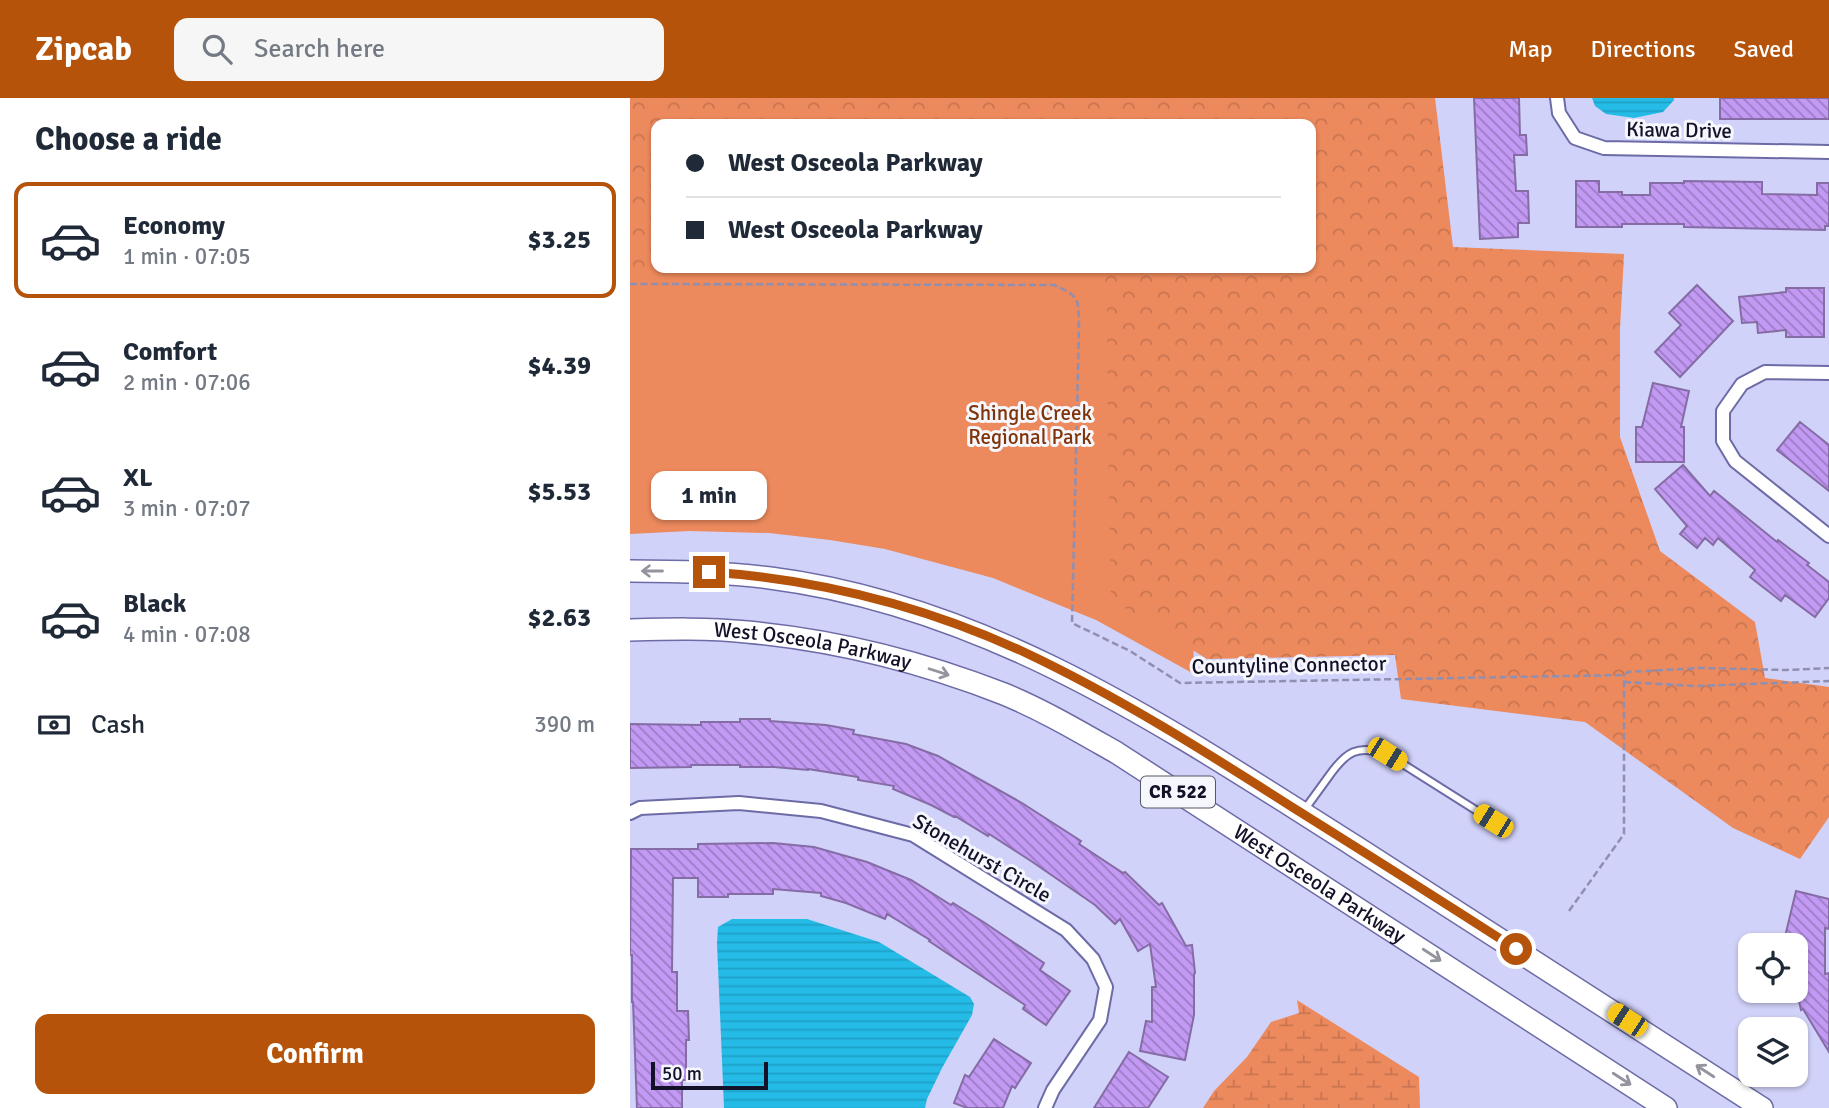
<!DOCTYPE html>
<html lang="en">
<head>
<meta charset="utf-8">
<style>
	body { margin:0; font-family:Signika,sans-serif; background:#f6f6f7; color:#1f2937; height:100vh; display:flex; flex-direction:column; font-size:26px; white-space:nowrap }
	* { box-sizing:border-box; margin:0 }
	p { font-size:23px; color:#747a83 }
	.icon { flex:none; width:38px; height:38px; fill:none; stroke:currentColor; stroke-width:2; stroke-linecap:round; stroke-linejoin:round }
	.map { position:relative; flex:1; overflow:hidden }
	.panel { display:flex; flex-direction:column; background:#fff; width:630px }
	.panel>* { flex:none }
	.banner { position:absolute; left:21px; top:21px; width:665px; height:154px; border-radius:14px; box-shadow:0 2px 5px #0004; display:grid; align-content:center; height:154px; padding:0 35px; background:#fff }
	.buttons { position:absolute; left:1108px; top:835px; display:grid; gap:14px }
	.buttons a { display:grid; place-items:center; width:70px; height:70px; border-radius:14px; background:#fff; box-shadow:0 2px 5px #0004; font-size:35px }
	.scale { position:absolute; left:21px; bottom:18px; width:117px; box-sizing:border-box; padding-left:7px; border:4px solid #121128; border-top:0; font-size:19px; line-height:24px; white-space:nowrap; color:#121128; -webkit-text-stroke:5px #f6f6fd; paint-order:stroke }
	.end { position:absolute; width:32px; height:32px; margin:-16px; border:9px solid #b45309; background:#fff; box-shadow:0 0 0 4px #fff }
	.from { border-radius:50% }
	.bubble { position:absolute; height:49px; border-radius:14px; background:#fff; box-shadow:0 2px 5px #0004; font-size:23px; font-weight:700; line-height:49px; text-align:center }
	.car { position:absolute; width:21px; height:42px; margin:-21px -10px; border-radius:9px; box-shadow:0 0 5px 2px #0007; background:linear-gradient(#f5c518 24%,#345 0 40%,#f5c518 0 76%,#345 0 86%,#f5c518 0) }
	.banner b { display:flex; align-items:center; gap:24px; height:66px; font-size:26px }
	.banner b+b { border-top:2px solid #e0e1e3 }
	.banner i { width:18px; height:18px; background:#1f2937 }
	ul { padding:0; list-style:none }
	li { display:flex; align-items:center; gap:21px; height:116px; margin:0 14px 10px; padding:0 21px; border:4px solid transparent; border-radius:14px }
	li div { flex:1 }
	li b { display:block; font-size:26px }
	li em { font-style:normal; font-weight:700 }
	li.selected { border-color:#b45309 }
	li>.icon { width:63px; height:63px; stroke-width:1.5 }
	h2 { padding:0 35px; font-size:32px; line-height:84px }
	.pay { display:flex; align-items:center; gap:18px; height:77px; padding:0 35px; font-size:26px }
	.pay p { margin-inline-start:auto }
	.action { display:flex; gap:14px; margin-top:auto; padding:14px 35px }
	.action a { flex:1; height:80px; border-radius:14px; background:#b45309; color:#fff; font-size:28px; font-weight:700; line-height:80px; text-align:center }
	header { display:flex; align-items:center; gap:42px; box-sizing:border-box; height:98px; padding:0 35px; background:#b45309; color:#fff }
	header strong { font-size:33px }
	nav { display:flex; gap:38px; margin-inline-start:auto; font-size:24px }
	.search { width:490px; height:63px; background:#f6f6f7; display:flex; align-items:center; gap:18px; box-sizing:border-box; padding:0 24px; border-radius:14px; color:#747a83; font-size:26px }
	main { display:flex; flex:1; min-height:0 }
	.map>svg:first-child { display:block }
	.green { fill:#ec895d }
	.forest { fill:url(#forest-crowns); fill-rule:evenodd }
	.wetland { fill:url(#wetland-marsh) }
	.water { fill:url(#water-rules) }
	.building { fill:url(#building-back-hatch); stroke:#856ca5; stroke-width:2 }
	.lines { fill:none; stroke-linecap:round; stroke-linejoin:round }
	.lane-casing { stroke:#6d6ba6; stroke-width:10 }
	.street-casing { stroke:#6d6ba6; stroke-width:16 }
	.primary-casing { stroke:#6d6ba6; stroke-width:24 }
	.path { stroke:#8f8fb1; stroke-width:2.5; stroke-dasharray:7 3.5; stroke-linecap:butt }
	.lane { stroke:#fff; stroke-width:6 }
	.street { stroke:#fff; stroke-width:12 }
	.primary { stroke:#fff; stroke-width:21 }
	.oneway { stroke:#94949e }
	.route { stroke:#b45309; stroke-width:9 }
	.labels { text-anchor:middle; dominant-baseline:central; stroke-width:6; stroke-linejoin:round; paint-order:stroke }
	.shield { fill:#f6f6fd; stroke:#565668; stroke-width:2 }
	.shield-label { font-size:19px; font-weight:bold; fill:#121128 }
	.street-label { font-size:21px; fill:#121128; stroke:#f6f6fd }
	.park-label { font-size:21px; fill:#803409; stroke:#f6f6fd }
</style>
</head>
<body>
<header>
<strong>Zipcab</strong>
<div class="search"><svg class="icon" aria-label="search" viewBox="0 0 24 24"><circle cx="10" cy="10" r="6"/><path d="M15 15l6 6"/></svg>Search here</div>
<nav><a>Map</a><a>Directions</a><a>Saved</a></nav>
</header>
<main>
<section class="panel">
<h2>Choose a ride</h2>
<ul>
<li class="selected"><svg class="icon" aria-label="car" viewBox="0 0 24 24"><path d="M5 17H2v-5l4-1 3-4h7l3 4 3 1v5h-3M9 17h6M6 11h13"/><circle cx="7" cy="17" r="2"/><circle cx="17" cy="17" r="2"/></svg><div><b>Economy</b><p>1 min · 07:05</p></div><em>$3.25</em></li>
<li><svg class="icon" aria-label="car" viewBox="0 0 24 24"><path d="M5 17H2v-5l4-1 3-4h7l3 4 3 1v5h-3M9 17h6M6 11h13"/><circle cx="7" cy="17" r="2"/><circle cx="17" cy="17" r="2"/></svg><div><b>Comfort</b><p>2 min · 07:06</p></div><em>$4.39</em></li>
<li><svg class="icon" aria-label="car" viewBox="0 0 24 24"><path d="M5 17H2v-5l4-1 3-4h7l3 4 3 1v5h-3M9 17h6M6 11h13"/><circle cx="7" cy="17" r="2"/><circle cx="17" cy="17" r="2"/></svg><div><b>XL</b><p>3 min · 07:07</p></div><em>$5.53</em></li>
<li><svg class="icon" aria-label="car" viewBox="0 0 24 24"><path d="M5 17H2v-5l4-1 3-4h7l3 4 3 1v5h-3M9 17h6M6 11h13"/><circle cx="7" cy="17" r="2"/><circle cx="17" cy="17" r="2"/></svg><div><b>Black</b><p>4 min · 07:08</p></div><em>$2.63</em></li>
</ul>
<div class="pay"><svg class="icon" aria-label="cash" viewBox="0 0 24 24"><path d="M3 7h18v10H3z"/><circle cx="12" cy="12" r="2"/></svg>Cash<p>390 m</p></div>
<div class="action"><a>Confirm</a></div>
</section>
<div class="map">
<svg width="1199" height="1010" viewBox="0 0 1199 1010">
	<defs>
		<pattern id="forest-crowns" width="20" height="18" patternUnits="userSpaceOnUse" patternTransform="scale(1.75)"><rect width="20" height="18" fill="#ec895d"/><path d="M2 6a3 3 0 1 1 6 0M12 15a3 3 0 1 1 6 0" fill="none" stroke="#c97551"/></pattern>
		<pattern id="wetland-marsh" width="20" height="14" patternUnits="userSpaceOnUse" patternTransform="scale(1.75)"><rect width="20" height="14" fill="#ec895d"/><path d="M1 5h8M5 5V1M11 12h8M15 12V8" fill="none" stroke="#c97551"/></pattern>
		<pattern id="water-rules" width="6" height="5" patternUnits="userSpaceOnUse" patternTransform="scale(1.75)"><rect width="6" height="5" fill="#24bbe7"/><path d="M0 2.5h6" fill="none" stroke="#1fa0c6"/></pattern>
		<pattern id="building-back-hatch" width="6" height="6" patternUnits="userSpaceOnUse" patternTransform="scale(1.75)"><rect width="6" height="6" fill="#c299f3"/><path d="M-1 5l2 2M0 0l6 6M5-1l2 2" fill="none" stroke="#9c7bc5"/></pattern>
	</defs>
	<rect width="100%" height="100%" fill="#d1d2f9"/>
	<path class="green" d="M0 169 556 170 564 576 466 522 363 480 255 451 200 442 139 435 59 433 0 436Z"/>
	<path class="forest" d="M0 0H805L823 149 994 156 990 231V339L1030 453 1125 524 1135 580 1199 589V719L1170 761 1103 730 955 624 771 601 765 557 577 561 481 501 478 351 477 186 424 170H0ZM26 26H681V170H26Z"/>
	<path class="wetland" d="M667 902 789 979 790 1010H573L584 993 617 959 641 924 669 915Z"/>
	<path class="water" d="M962 0H1044V2L1033 14 1004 20 976 16 965 8Z
		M102 821H177L249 844 340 899 344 906 342 917 312 970 297 1001 295 1010H94L87 845 88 829Z"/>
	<path class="building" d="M844 0H889L890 37H896L897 57H884L886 93H898L899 125H888V139L850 141Z
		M1090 0H1199V21H1090Z
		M946 83H969V94H992V97H1020V85H1054V83L1132 84V96L1187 97V85H1199V128H1195V132L1054 129V126H992V129H946Z
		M1067 187 1103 223 1050 279 1025 254 1051 227 1039 215Z
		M1156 190H1194V239H1156V232L1128 235 1127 224 1112 225 1109 199 1156 194Z
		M1023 285 1059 293 1051 329H1054V364H1006V329H1012Z
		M1170 324 1199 347V393L1147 352Z
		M1053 367 1080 398 1084 393 1147 444 1148 442 1179 465 1177 467 1199 484V500L1185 519 1155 497 1151 503 1120 479 1125 472 1088 440 1083 447 1075 440 1067 450 1050 436 1057 428 1025 391Z
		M110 621H140V623L196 627 224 632 223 636 276 646 308 658 392 705 451 743 449 746 493 775 495 774 529 807 532 805 556 848 562 847 565 875 564 876V917L555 962 510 953 516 923 522 924V889H526L520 846 508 853 490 821 485 826 465 807 401 763 359 736 358 738 325 718 324 719 301 707 263 691 264 688 228 682V679L178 671V672L144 669H110V667H61V669L0 670V626L71 627V624H110Z
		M143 745 184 749 237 764 281 782 321 807 323 805 355 825 414 865 410 872 440 893 416 927 393 911 395 907 299 843 300 842 257 816 255 821 216 805 191 798V795L143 791V796H98V799H68V780H43L42 874H47V913H58L59 942H56V982H52V1010H7L3 904H2V857H0L1 751H68V746Z
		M1166 793 1199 801V831L1195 830V876L1199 875V954L1173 911 1171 912 1166 890V847H1153Z
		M364 941 401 965 385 990 382 988 373 1010H337L324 1005 335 977 339 979Z
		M499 954 538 979 518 1010H464Z"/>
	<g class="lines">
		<defs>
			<path id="lane" d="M675 711C683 700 691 689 699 678 716 654 727 646 757 656L863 723"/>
			<path id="street" d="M927 0 929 15 945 40 974 50 1199 54
				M1199 275 1135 274 1112 286 1093 313V343L1105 363 1199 438
				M0 715 10 710 109 705 191 713 283 737 436 832 463 861 476 889 470 922 423 992 415 1010"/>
			<g id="primary">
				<path d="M0 473C47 473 94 474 140 480 360 508 541 632 723 747 860 834 996 922 1132 1010"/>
				<path id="s1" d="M0 532C39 531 78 530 117 534 205 542 292 564 374 596 413 612 450 634 487 655L1036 1010"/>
			</g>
		</defs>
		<use href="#lane" class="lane-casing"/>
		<use href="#street" class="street-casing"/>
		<use href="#primary" class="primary-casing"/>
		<path class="path" d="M0 186 424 187C452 199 448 203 449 231L442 525 500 553 550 585 994 577 998 574 1070 570 1156 572 1199 570
			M994 584 1066 588 1199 583
			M939 813 994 736V577"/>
		<use href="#lane" class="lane"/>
		<use href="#street" class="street"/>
		<use href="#primary" class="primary"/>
	</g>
	<defs><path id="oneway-shaft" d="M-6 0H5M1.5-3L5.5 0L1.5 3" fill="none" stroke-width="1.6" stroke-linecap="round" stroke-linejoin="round" transform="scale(1.75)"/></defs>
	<g class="oneway">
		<use href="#oneway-shaft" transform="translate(22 473) rotate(180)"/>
		<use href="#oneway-shaft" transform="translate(309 574) rotate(18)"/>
		<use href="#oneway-shaft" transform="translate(802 857) rotate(33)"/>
		<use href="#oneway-shaft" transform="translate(1075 973) rotate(-147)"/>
		<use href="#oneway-shaft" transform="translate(992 981) rotate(33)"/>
	</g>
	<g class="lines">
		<path class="route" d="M79 474C188 481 297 509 396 555 489 599 576 654 662 709 737 756 812 803 886 851"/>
	</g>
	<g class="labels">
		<rect class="shield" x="511" y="678.5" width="74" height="31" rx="5"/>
		<g class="shield-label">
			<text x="548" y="694">CR 522</text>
		</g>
		<g class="street-label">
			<text transform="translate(1049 32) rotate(1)">Kiawa Drive</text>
			<text stroke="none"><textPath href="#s1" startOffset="184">West Osceola Parkway</textPath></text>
			<text transform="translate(659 567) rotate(-1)">Countyline Connector</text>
			<text transform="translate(352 760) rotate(30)">Stonehurst Circle</text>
			<text stroke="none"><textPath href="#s1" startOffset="751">West Osceola Parkway</textPath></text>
		</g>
		<g class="park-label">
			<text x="400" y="315">Shingle Creek<tspan x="400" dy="24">Regional Park</tspan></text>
		</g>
	</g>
</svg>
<div class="buttons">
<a><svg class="icon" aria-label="locate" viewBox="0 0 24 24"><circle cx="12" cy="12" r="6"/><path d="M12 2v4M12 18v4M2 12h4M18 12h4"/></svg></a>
<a><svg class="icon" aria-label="layers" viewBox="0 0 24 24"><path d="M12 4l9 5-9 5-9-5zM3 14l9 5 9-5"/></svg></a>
</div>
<div class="scale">50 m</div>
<i class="end from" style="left:886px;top:851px"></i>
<i class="end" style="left:79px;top:474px"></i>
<div class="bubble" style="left:21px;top:373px;width:116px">1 min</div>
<i class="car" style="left:757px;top:656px;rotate:122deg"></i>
<i class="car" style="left:863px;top:723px;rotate:302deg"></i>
<i class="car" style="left:997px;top:922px;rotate:303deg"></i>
<div class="banner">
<b><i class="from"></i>West Osceola Parkway</b>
<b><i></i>West Osceola Parkway</b>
</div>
</div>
</main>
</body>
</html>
